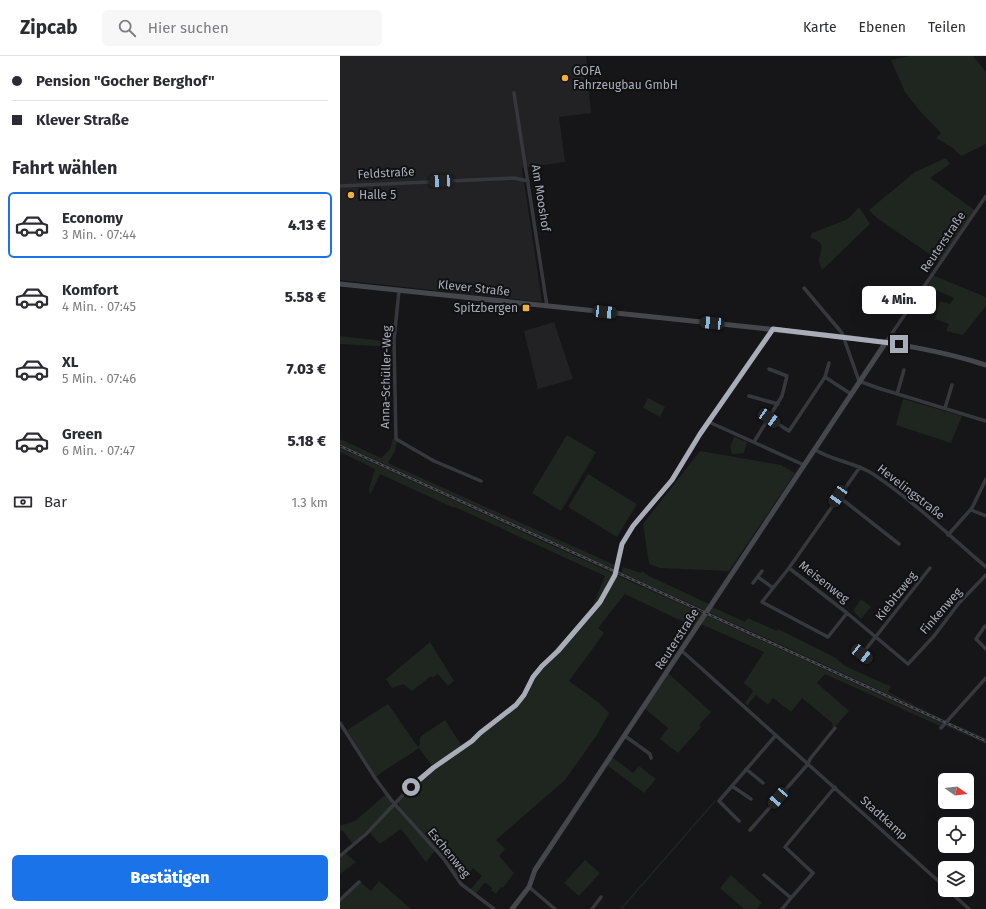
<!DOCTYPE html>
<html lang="de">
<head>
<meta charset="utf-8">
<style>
	body { margin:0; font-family:"Fira Sans",sans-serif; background:#f7f7f7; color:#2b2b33; height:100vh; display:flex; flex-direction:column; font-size:15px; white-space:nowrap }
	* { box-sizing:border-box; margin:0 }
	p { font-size:13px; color:#7c7c81 }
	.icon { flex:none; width:22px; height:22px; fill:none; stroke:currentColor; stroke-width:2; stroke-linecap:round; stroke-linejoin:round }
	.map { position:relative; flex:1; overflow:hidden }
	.details { display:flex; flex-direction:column; background:#fff; width:340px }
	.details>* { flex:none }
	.hud { display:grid; align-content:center; height:88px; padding:0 12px; background:#fff }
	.needle { width:26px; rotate:104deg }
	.tools { position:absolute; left:598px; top:717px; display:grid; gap:8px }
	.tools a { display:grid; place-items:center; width:36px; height:36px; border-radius:6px; background:#fff; box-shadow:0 4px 16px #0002; font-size:20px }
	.end { position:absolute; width:18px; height:18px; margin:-9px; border:5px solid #a8adb8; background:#111; box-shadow:0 0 0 2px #111 }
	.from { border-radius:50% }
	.bubble { position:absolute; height:28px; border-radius:6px; background:#fff; box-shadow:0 4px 16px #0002; font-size:13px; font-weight:800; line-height:28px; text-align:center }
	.car { position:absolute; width:12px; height:24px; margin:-12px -6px; border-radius:5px; box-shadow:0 0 3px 1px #0007; background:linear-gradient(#222 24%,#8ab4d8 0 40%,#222 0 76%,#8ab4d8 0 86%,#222 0) }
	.hud b { display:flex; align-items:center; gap:14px; height:38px; font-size:15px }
	.hud b+b { border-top:1px solid #e1e1e2 }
	.hud i { width:10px; height:10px; background:#2b2b33 }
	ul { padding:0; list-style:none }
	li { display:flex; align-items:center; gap:12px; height:66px; margin:0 8px 6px; padding:0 4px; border:2px solid transparent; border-radius:6px }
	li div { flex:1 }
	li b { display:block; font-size:15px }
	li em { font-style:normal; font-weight:800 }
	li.selected { border-color:#1a73e8 }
	li>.icon { width:36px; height:36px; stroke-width:1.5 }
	h2 { padding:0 12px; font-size:18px; line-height:48px }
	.pay { display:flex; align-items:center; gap:10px; height:44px; padding:0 12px; font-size:15px }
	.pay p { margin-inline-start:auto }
	.primary-button { display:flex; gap:8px; margin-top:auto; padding:8px 12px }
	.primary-button a { flex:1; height:46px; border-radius:6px; background:#1a73e8; color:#fff; font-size:16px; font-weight:800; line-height:46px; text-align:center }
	header { display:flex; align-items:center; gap:24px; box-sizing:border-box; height:56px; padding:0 20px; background:#fff; border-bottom:1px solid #e1e1e2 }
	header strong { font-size:19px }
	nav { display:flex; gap:22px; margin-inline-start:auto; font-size:14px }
	.search { width:280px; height:36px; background:#f7f7f7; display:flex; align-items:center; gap:10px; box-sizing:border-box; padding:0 14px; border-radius:6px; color:#7c7c81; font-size:15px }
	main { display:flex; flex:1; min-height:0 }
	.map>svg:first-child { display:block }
	.built { fill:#222225 }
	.green { fill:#1e261f }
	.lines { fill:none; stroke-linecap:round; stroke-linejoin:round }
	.street { stroke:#37383d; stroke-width:3.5 }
	.secondary { stroke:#45474d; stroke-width:5 }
	.rail-casing { stroke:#4a4c52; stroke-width:2.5 }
	.rail { stroke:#111113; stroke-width:1; stroke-dasharray:3; stroke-linecap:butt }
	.route { stroke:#a8adb8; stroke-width:5 }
	.poi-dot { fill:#f2b134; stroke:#111113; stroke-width:1.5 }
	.labels { text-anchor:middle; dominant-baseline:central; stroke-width:4; stroke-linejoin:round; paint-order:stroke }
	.poi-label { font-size:12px; fill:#a8adb8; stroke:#111113; text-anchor:start }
	.street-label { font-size:12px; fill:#a8adb8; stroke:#111113 }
</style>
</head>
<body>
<header>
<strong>Zipcab</strong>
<div class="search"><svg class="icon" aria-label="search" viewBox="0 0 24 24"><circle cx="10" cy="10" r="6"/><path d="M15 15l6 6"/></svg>Hier suchen</div>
<nav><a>Karte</a><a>Ebenen</a><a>Teilen</a></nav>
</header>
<main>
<section class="details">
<div class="hud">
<b><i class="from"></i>Pension &quot;Gocher Berghof&quot;</b>
<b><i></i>Klever Straße</b>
</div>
<h2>Fahrt wählen</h2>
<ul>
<li class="selected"><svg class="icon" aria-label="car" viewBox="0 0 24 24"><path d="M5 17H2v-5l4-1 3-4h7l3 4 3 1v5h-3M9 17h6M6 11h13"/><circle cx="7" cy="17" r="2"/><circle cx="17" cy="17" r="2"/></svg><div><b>Economy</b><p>3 Min. · 07:44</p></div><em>4.13 €</em></li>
<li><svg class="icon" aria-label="car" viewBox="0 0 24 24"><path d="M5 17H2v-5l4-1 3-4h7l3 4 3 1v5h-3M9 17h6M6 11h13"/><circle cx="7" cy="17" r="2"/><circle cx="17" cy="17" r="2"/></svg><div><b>Komfort</b><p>4 Min. · 07:45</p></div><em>5.58 €</em></li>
<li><svg class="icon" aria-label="car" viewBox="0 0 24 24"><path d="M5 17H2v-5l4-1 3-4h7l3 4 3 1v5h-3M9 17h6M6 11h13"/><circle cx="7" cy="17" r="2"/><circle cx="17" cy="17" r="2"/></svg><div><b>XL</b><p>5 Min. · 07:46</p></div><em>7.03 €</em></li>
<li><svg class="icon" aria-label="car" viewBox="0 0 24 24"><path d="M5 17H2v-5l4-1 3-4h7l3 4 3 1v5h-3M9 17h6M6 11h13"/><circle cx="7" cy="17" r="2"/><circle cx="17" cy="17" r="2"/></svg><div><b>Green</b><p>6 Min. · 07:47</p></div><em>5.18 €</em></li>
</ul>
<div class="pay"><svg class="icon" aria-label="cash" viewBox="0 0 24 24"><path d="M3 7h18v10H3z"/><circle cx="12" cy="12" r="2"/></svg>Bar<p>1.3 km</p></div>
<div class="primary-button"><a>Bestätigen</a></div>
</section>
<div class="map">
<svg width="646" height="853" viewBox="0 0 646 853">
	<rect width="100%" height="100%" fill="#161618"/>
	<path class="built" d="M0 0H246L251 57 219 61 225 106 182 112 202 246 0 224Z
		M214 266 233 323 198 333 184 275Z
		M0 388 276 514 365 554 363 558 280 520 0 392Z
		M369 556 409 575 605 664 602 668 366 559Z
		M609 666 646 682V688L606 670Z"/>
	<path class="green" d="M570 0H633L646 16V88L621 100 613 92 596 82 601 77 579 54 565 36 551 4Z
		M606 102 610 108 590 122 636 155 601 206 537 162 529 154 575 116Z
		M519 151 530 168 482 214C481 211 479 207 479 205 480 191 488 189 470 181L472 177 508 163Z
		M592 219 646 241V250L623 279 606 275 609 268 595 263 600 245 610 248 614 242 585 229Z
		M0 280 52 286 53 291 0 288Z
		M308 342 325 351 320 361 303 352Z
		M563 343 622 360 611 387 556 369Z
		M227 379 256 396 221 455 192 437Z
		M394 381 407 386 404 397 392 398 390 391Z
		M0 383 41 402 50 393 53 383 57 385 55 395 48 407 275 509 273 513 0 388Z
		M0 392 274 518 262 542 238 571 252 552 265 520 115 451H112L40 418 30 439 29 432 35 413 0 396Z
		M360 395 441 409 455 417 389 515 320 512 309 508 303 468Z
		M248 418 297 448 277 481 228 451Z
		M283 511 301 517 302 515 309 520 369 548 365 554 281 517Z
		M276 519 363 558 354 571 285 538 258 572 264 577 229 625 258 646 269 657 257 679 225 724 156 784 165 793 159 800 174 817 163 832 161 831 156 838 151 834 152 832 146 827 143 828 136 838 130 834 142 820 133 812 121 826 104 800 60 751 58 746 89 716 123 694 177 649 194 622 263 543Z
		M521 543 531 551 521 563 513 555Z
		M372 551 405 566 408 562 437 575 438 573 496 602 505 610 547 629 548 628 551 631 548 636 605 664 369 556Z
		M366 559 602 668 600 670 485 618 477 627 509 655 493 673 492 667 462 642 451 656 433 642 428 649 416 639 409 647 408 650 405 647 413 635 404 627 424 596 361 568Z
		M90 586 114 625 108 630 98 618 92 622 91 620 72 635 63 628 52 632 46 623Z
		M328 617 371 656 359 669 361 671 338 697 320 683 328 672 304 652Z
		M48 648 78 691 80 688V681L105 664 122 690 92 710 79 692C64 703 50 709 36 721L7 674Z
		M272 701 293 717 299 710 316 723 304 737 267 709Z
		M45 739 51 746V750L13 788 2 774 0 775V770L15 765Z
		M375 744 376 745 282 853H280Z
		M53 751H55L95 795 86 806 61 773 40 788 29 776Z
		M5 797 16 806 0 818V801Z
		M245 804 260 817 239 840 224 827Z
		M391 819 422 847 417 853H404L380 832Z
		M39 825 71 853H0V845L20 826 31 835Z"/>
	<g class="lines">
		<path class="street" d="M174 37 207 250
			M0 130 174 122 188 125
			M464 232 502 277 519 325 538 332 646 365
			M59 235 54 284 56 383 94 405 141 425
			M546 286 646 140
			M485 321 489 307
			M557 338 564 314
			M409 340 438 348
			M605 352 612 329
			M429 362 449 375 485 321 511 338
			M369 366 464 409
			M414 386 442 340 447 320 429 313
			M474 393C492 405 515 406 533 418 571 443 611 481 646 511
			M498 440 559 488
			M631 454 646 460
			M608 479 632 452 646 423
			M449 512 507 557 568 608 594 580 619 547 646 519
			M418 521 433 532
			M413 527 422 515
			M507 557 488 581 422 546 449 512 520 411
			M645 570 636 583 646 593
			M515 592 530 604
			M342 595 605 831
			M522 598 590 512
			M0 667 35 722 52 745 104 803 121 828 154 853
			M601 672 646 622
			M285 680 310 698 311 702
			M406 713 423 727
			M392 730 411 743
			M399 765 379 745 436 679
			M410 774 468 708 470 703 495 672
			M0 800 26 778 79 722 133 685 140 677 176 649 184 639 193 621 260 546 275 519 282 488 293 470 332 424 360 378 433 273
			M424 819 451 842 473 817 445 791 495 731
			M189 831 215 853
			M608 834 629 853
			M0 844 19 826
			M252 853 261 841
			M442 853 451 842"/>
		<path class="secondary" d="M0 228 504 281C553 287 599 294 646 309
			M172 853 189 831 195 814 546 286"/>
		<defs>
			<path id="rail" d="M0 390 646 685"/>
		</defs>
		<use href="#rail" class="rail-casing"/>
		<use href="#rail" class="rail"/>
	</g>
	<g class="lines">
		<path class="route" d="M71 731 93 712 132 685 140 677 176 649 184 639 193 621 202 610 218 595 260 546 275 519 282 488 293 470 332 424 360 378 433 273 559 288"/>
	</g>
	<g class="poi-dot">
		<circle cx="225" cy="22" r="4"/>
		<circle cx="11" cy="139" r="4"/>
		<rect x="182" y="248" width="8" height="8" rx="2"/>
	</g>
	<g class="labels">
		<g class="poi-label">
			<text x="233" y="15">GOFA<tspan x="233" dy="14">Fahrzeugbau GmbH</tspan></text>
			<text x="19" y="139">Halle 5</text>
			<text x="178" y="252" text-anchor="end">Spitzbergen</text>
		</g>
		<g class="street-label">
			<text transform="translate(46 117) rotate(-3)">Feldstraße</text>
			<text transform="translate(201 142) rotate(81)">Am Mooshof</text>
			<text transform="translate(603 186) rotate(-56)">Reuterstraße</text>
			<text transform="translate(134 232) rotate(6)">Klever Straße</text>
			<text transform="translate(46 321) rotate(-89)">Anna-Schüller-Weg</text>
			<text transform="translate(571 436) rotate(38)">Hevelingstraße</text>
			<text transform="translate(484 526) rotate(38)">Meisenweg</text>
			<text transform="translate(556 540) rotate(-52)">Kiebitzweg</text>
			<text transform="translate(601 555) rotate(-49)">Finkenweg</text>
			<text transform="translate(337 583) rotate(-57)">Reuterstraße</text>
			<text transform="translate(544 762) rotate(42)">Stadtkamp</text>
			<text transform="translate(109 797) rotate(51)">Eschenweg</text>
		</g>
	</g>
</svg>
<div class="tools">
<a><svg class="needle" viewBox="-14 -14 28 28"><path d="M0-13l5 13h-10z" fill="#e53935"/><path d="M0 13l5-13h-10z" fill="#7c7c81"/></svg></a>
<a><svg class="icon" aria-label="locate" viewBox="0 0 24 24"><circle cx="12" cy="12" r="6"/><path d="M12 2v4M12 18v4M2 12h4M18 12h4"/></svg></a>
<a><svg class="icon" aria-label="layers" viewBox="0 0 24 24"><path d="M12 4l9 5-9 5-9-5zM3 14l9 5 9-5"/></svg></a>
</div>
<i class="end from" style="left:71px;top:731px"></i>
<i class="end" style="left:559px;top:288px"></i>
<div class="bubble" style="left:522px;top:230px;width:74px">4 Min.</div>
<i class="car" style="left:101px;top:125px;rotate:267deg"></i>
<i class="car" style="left:265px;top:256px;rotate:96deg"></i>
<i class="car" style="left:372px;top:267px;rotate:276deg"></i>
<i class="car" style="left:429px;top:362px;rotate:124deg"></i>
<i class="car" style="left:498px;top:440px;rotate:214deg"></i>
<i class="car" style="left:522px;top:598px;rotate:128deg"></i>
<i class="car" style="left:438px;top:742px;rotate:221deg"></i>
</div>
</main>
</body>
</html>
